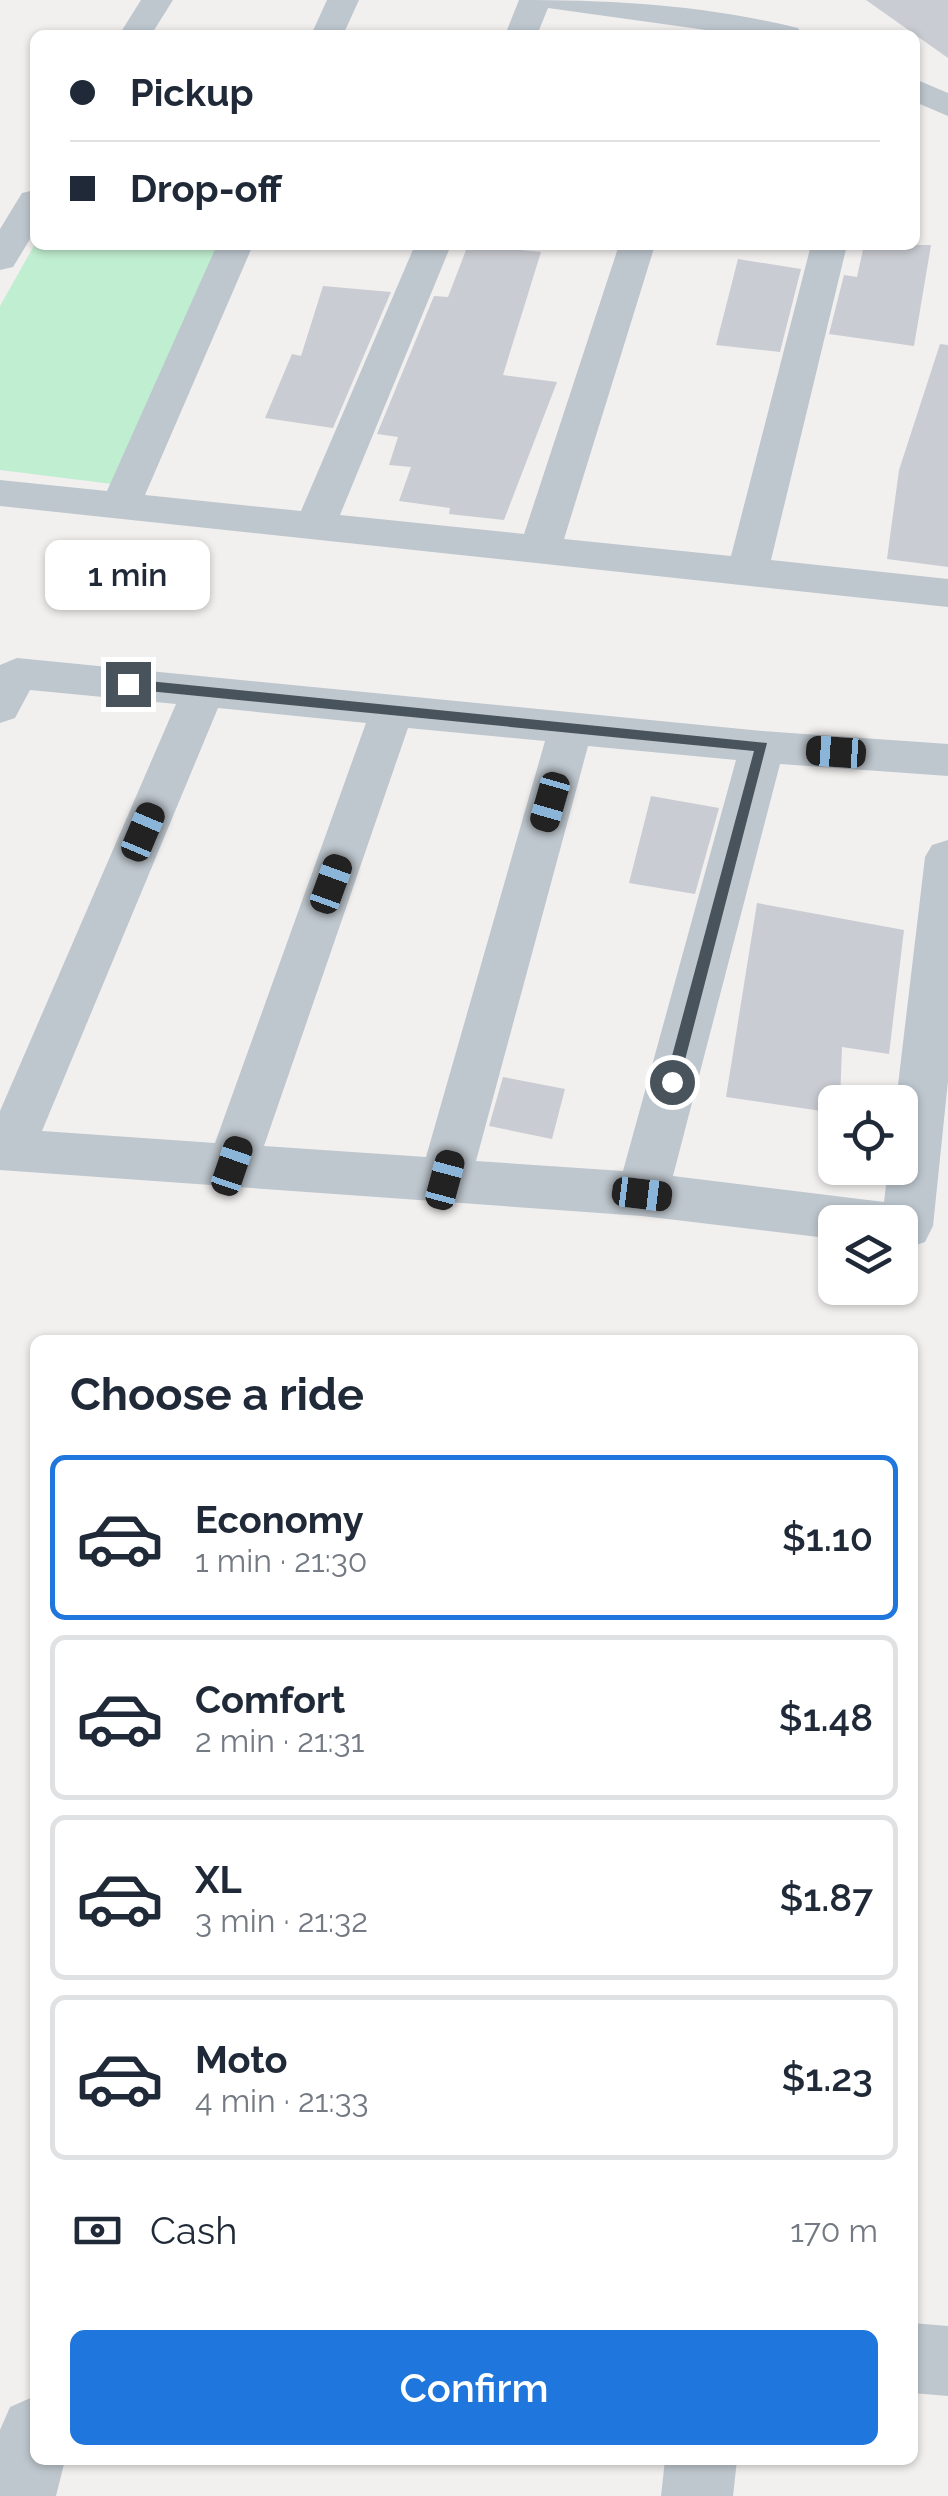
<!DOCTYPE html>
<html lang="en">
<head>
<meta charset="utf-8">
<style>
	body { margin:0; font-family:Raleway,sans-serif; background:#f2f2f3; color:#1f2937; height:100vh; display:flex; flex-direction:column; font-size:38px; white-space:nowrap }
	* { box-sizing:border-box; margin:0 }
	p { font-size:32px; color:#747a83 }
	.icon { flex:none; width:55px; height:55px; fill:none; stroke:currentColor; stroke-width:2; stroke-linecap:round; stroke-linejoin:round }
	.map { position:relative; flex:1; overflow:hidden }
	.sheet { position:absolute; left:30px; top:1335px; width:888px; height:1130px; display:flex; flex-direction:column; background:#fff; border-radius:15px; box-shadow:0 2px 8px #0004 }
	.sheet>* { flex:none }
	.top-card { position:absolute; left:30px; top:30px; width:890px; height:220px; border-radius:15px; box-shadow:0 2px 8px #0004; display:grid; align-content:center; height:220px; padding:0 40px; background:#fff }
	.controls { position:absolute; left:818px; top:1085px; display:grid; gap:20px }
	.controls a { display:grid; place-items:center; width:100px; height:100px; border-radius:15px; background:#fff; box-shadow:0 2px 8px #0004; font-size:50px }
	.end { position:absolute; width:45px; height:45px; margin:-22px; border:12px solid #48535c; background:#fff; box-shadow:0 0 0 5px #fff }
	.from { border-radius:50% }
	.bubble { position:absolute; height:70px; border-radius:15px; background:#fff; box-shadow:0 2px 8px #0004; font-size:32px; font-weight:600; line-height:70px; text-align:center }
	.car { position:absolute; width:30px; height:60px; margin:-30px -15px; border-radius:12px; box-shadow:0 0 8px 2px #0007; background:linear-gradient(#222 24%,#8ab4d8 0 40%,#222 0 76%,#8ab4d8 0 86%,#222 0) }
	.top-card b { display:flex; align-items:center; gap:35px; height:95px; font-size:38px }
	.top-card b+b { border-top:2px solid #e0e1e3 }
	.top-card i { width:25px; height:25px; background:#1f2937 }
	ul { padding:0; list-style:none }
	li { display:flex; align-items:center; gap:30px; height:165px; margin:0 20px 15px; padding:0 20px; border:5px solid #e0e1e3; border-radius:15px }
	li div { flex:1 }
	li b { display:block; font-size:38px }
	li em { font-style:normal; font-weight:600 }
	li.selected { border-color:#1f76dc }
	li>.icon { width:90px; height:90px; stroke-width:1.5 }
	h2 { padding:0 40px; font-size:45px; line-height:120px }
	.pay { display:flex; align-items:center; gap:25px; height:110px; padding:0 40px; font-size:38px }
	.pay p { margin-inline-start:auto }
	.cta { display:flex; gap:20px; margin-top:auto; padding:20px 40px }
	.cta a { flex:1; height:115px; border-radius:15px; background:#1f76dc; color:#fff; font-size:40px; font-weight:600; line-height:115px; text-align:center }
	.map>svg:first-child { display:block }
	.green { fill:#c0eed0 }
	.building { fill:#c9ccd2 }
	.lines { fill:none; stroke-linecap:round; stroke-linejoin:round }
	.street { fill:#bec7ce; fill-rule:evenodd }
	.route { fill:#48535c }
</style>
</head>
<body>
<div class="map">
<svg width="948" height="2496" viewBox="0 0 948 2496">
	<rect width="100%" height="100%" fill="#f2efef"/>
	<path class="green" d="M35 244 223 245 112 484 0 470V306Z"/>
	<path class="building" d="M866 0H948V58Z
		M468 245 541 252 503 375 557 382 504 520 449 514 450 508 399 501 411 467 389 465 398 437 377 434 434 296 448 297Z
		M864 245H931L914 346 829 334 844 275 857 277Z
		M738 259 801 269 780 352 716 345Z
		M323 286 391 292 333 428 265 418 292 354 301 356Z
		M940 344 948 345V567L887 559 899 470Z
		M651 796 719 808 695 894 629 883Z
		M757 903 904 930 889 1054 842 1047 840 1102H835V1113L726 1097Z
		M503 1077 565 1089 552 1139 489 1126Z"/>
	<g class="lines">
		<path class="street" d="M141 0H173L151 35H119Z
			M327 0H359L343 35H311Z
			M519 0C615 0 704 5 798 28L802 35H742L548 8 537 35H505Z
			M915 79 948 93V116L915 102Z
			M35 190V231L13 267 0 270V229L22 193Z
			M217 245H253L145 495 301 511 415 245H451L340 515 524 534 619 245H655L564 539 731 556 811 245H847L771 560 948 579V607L0 506V480L107 491Z
			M17 658 762 731 948 744V776L780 764 673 1176 884 1202 888 1168H900V1102H896L925 857 932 845 948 840V1081L933 1226 925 1242 907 1248 900 1246V1222H835V1239L642 1216 0 1170V1111L176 704 30 690 15 718 0 723V665ZM218 708 366 723 215 1143 42 1131ZM408 728 545 741 426 1157 264 1146ZM588 746 736 760 623 1171 476 1161Z
			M912 2323 948 2326V2396L912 2393Z
			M35 2396V2460H65L56 2496H0V2430L10 2407Z
			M665 2460H737L733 2496H661Z"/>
	</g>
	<path class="route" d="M128 679 767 743 678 1087 665 1082 754 751 128 689 122 684Z"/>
</svg>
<div class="controls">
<a><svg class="icon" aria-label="locate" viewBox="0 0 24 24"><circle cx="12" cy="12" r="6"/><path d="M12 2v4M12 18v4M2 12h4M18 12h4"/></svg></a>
<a><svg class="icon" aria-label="layers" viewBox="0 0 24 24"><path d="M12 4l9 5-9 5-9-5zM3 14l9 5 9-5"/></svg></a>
</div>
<i class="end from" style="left:672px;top:1082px"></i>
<i class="end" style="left:128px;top:684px"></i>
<div class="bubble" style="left:45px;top:540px;width:165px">1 min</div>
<i class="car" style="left:836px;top:752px;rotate:274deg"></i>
<i class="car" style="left:550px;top:802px;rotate:196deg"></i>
<i class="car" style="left:143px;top:832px;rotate:23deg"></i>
<i class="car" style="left:331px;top:884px;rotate:20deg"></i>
<i class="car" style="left:232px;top:1166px;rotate:19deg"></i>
<i class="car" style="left:445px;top:1180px;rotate:15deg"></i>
<i class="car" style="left:642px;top:1194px;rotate:97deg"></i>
<div class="top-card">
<b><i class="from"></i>Pickup</b>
<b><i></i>Drop-off</b>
</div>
<section class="sheet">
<h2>Choose a ride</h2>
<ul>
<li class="selected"><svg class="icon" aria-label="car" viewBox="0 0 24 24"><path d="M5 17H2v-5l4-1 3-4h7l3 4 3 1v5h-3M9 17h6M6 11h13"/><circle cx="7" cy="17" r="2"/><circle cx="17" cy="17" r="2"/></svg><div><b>Economy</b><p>1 min · 21:30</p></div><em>$1.10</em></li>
<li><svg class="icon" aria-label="car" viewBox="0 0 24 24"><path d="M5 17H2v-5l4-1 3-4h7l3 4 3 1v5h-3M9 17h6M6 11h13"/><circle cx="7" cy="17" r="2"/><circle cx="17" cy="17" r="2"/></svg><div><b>Comfort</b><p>2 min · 21:31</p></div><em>$1.48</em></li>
<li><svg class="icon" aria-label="car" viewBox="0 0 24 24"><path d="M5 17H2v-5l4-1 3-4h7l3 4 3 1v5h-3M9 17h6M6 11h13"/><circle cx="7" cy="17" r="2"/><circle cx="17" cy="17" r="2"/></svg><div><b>XL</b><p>3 min · 21:32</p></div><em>$1.87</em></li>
<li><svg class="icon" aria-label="car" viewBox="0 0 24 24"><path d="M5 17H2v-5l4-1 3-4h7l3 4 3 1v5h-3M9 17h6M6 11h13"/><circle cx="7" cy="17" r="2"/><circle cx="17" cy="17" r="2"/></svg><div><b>Moto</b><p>4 min · 21:33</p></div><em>$1.23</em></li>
</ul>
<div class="pay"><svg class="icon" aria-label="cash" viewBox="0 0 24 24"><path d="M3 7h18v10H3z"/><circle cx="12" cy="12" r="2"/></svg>Cash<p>170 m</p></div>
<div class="cta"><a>Confirm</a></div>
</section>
</div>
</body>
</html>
